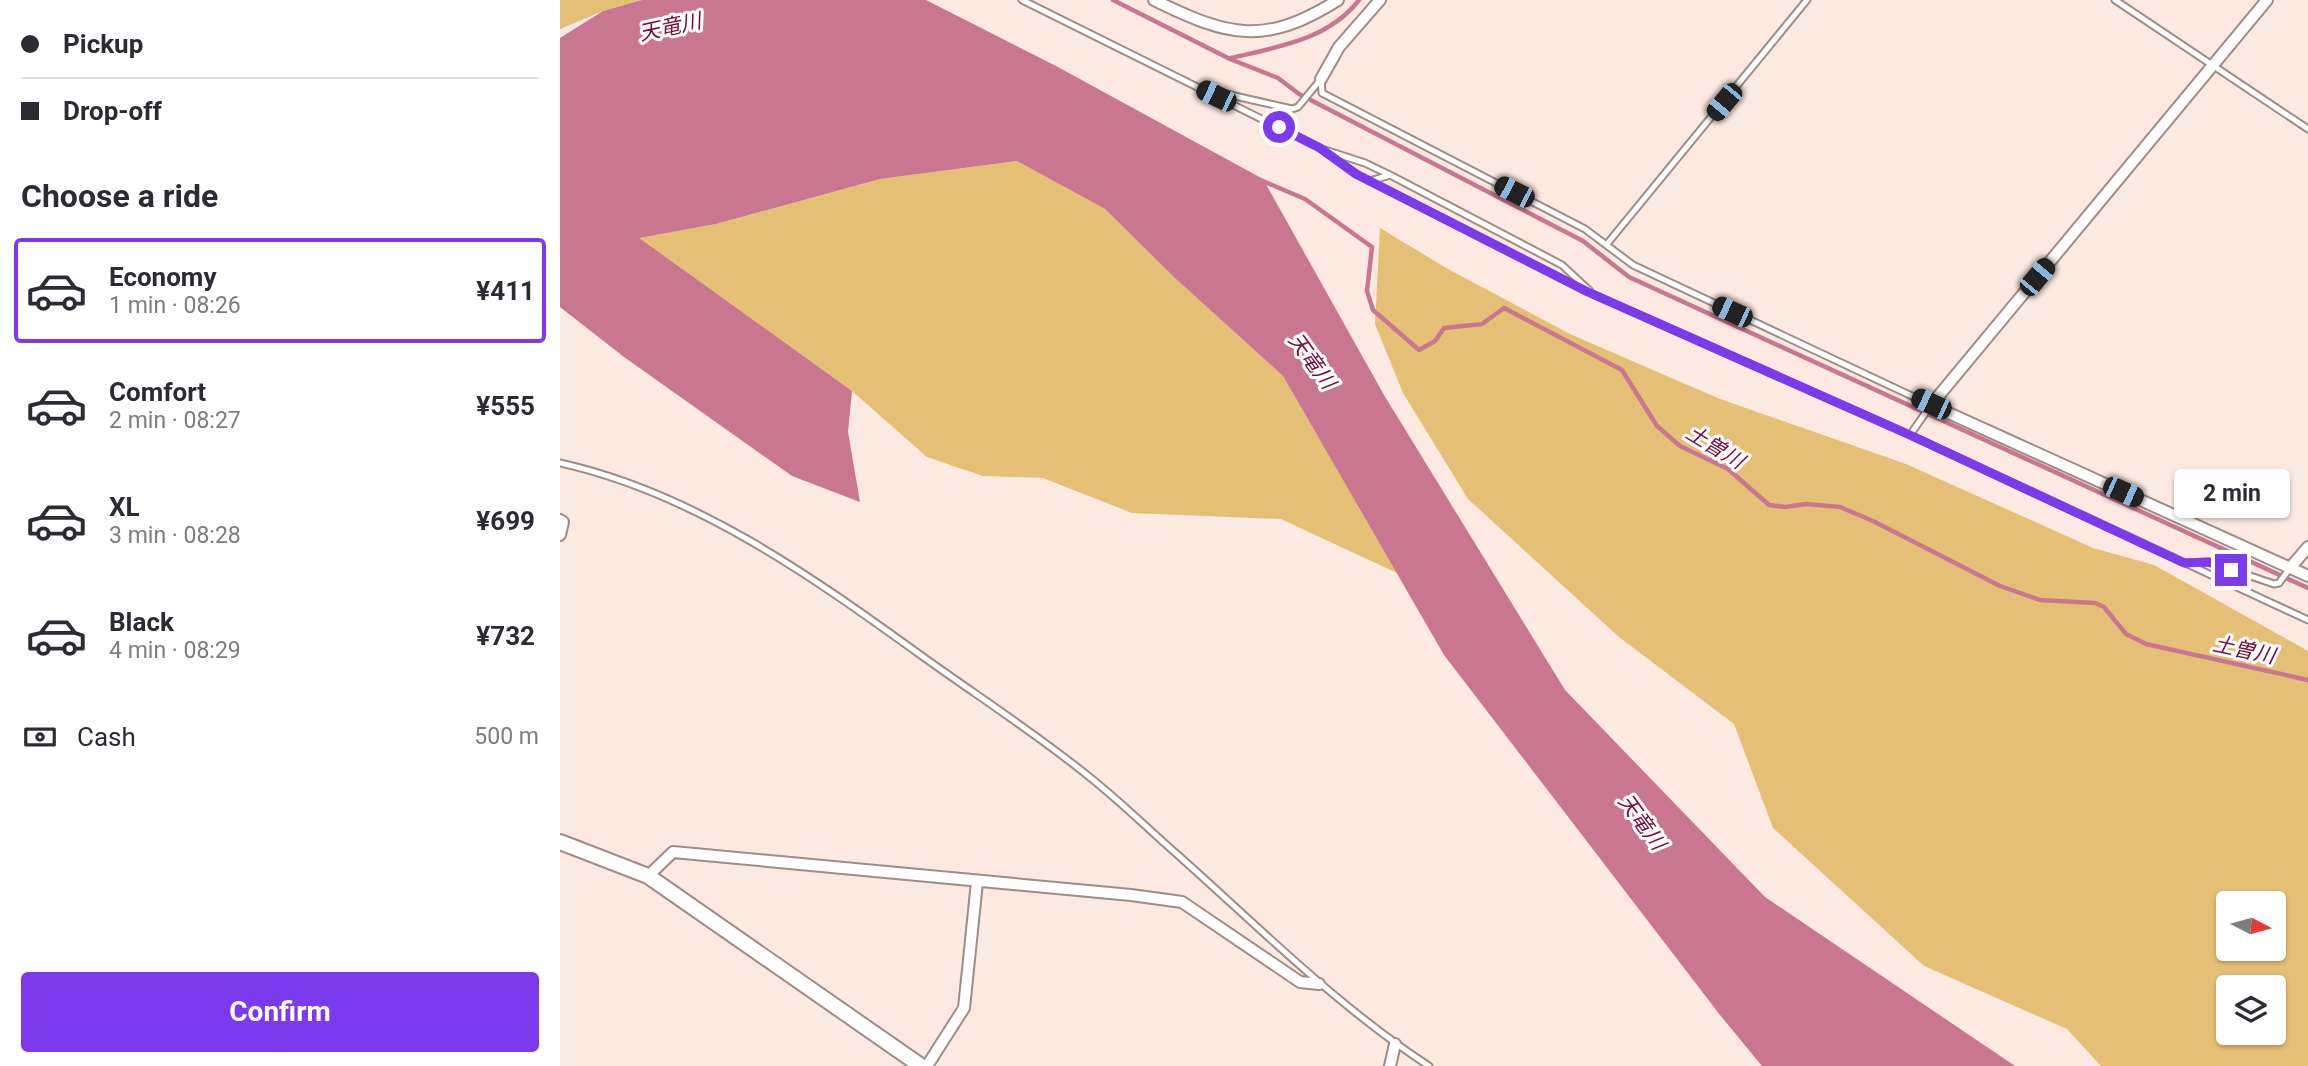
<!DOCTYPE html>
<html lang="en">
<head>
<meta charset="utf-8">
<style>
	body { margin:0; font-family:Roboto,"Noto Sans JP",sans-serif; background:#f7f7f7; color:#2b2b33; height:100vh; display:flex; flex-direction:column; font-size:26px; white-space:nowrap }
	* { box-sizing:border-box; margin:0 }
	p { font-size:23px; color:#7c7c81 }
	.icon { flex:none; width:38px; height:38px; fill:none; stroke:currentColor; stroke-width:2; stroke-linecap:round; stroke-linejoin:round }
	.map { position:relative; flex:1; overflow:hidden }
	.panel { display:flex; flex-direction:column; background:#fff; width:560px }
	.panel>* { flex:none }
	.top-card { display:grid; align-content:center; height:154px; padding:0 21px; background:#fff }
	.needle { width:46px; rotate:96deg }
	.fabs { position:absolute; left:1656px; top:891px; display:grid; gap:14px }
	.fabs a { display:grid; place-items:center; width:70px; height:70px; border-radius:7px; background:#fff; box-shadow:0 2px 5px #0004; font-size:35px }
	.end { position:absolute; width:32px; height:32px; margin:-16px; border:9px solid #7c3aed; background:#fff; box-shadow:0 0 0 4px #fff }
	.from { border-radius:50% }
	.bubble { position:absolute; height:49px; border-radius:7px; background:#fff; box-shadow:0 2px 5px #0004; font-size:23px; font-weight:700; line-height:49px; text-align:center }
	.car { position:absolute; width:21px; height:42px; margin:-21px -10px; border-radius:9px; box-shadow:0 0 5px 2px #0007; background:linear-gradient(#222 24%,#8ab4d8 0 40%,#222 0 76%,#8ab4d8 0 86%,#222 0) }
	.top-card b { display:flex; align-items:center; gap:24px; height:66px; font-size:26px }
	.top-card b+b { border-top:2px solid #e1e1e2 }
	.top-card i { width:18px; height:18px; background:#2b2b33 }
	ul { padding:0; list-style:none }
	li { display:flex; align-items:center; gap:21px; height:105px; margin:0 14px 10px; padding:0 7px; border:4px solid transparent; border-radius:7px }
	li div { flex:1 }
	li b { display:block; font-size:26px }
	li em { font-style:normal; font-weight:700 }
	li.current { border-color:#7c3aed }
	li>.icon { width:63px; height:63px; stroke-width:1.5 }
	h2 { padding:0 21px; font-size:32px; line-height:84px }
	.pay { display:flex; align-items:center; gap:18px; height:77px; padding:0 21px; font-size:26px }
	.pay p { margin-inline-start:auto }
	.primary-button { display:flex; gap:14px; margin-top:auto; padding:14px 21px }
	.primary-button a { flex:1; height:80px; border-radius:7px; background:#7c3aed; color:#fff; font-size:28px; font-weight:700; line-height:80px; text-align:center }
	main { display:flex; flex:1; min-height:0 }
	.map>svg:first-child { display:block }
	.green { fill:#e6bf76; fill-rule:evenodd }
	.water { fill:#c97690 }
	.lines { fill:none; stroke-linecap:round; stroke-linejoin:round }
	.stream { stroke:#c97690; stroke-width:4.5 }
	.service-casing { stroke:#9e8c86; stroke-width:9 }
	.minor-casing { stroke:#9e8c86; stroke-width:14 }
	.tertiary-casing { stroke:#9e8c86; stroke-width:18 }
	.service { stroke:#fff; stroke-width:5 }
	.minor { stroke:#fff; stroke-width:10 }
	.tertiary { stroke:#fff; stroke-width:14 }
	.route { stroke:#7c3aed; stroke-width:9 }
	.labels { text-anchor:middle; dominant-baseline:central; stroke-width:6; stroke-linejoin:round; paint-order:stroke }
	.water-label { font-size:21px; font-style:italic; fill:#730c3b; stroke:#fff }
</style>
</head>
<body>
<main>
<section class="panel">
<div class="top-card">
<b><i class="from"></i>Pickup</b>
<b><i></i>Drop-off</b>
</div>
<h2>Choose a ride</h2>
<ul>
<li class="current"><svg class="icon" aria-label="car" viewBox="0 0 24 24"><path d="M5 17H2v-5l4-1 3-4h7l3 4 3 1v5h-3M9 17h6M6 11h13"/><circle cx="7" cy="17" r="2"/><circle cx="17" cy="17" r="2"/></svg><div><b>Economy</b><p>1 min · 08:26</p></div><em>¥411</em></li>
<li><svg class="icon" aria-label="car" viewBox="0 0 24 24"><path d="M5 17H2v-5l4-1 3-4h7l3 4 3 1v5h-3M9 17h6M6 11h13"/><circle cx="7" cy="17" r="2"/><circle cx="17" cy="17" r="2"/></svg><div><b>Comfort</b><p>2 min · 08:27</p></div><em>¥555</em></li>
<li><svg class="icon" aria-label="car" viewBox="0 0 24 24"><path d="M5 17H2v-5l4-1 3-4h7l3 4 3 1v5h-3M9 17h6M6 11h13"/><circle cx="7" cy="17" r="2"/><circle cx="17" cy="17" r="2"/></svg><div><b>XL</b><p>3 min · 08:28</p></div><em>¥699</em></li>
<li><svg class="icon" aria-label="car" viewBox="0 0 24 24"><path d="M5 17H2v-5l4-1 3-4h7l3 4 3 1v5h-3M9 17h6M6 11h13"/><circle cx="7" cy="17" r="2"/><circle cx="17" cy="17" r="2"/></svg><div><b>Black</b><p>4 min · 08:29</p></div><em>¥732</em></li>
</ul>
<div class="pay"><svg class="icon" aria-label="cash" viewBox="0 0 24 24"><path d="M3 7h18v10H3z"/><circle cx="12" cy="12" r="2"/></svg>Cash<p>500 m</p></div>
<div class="primary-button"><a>Confirm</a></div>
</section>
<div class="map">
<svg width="1748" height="1066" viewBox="0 0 1748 1066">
	<rect width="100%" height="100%" fill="#fce9e2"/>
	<path class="green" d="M0 0H82L43 11 0 29Z
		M457 161 545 209 616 279 723 376 837 573 721 519 572 513 483 478 423 476 367 457 292 391 78 238 156 224 320 179Z
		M820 228 888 269 1012 335 1160 399 1346 464 1533 548 1594 565 1748 651V1066H1541L1507 1029 1364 966 1213 828 1174 724 1059 637 908 499 843 393 815 324ZM1713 903V948H1668V903ZM1713 987V1032H1668V987Z"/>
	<path class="water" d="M82 0H366L496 66 703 179 824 395 1005 690 1205 897 1455 1066H1202L1160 1015 884 655 723 376 616 279 545 209 457 161 320 179 156 224 79 238 292 391 288 432 300 502 232 476 64 357 0 307V38L43 11Z"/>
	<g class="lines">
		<path class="stream" d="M553 0 670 59 718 78 739 94 1023 241 1069 277 1748 588
			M671 58C717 47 768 40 799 0
			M698 179 745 199 812 247 807 291 813 310 859 350 875 341 884 328 922 324 944 308 1062 370 1097 426 1120 446 1168 469 1209 505 1225 507 1246 504 1280 507 1313 521 1440 586 1480 600 1535 603 1544 607 1566 634 1586 644 1748 680"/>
		<defs>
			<path id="service" d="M462 0 760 148 796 174 1028 292 1350 435 1748 620
				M1555 0 1748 129
				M761 79 762 93 1025 229 1073 265 1371 405 1350 435
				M657 96 666 94 732 109 738 107 761 79
				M765 150 805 163 830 175
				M810 181 830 175 1002 265 1030 291
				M1047 244 1247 0
				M0 463C135 493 251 576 362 656 416 695 474 732 527 775 559 800 588 829 619 856 701 929 777 1006 869 1066
				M1627 563 1649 562 1714 584 1719 583 1730 568"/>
			<path id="minor" d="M594 0C669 37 705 46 778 0
				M1707 0 1371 405 1748 576
				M761 79 779 47 820 0
				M0 520 3 522 0 535
				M1730 568 1748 547
				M88 876 113 852 571 895 622 902 740 982 759 984
				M367 1066 404 1008 417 882
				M830 1066 835 1044"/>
			<path id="tertiary" d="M0 842 88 876 361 1066"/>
		</defs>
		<use href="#service" class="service-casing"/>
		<use href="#minor" class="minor-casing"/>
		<use href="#tertiary" class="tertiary-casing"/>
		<use href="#service" class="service"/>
		<use href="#minor" class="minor"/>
		<use href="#tertiary" class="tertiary"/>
	</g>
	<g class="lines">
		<path class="route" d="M719 127 760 148 796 174 1028 292 1350 435 1624 563 1649 562 1671 570"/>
	</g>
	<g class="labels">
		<g class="water-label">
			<text transform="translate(110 27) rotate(-12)">天竜川</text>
			<text transform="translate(752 361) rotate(54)">天竜川</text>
			<text transform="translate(1155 447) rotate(31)">土曽川</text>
			<text transform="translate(1684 650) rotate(12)">土曽川</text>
			<text transform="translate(1082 822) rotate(54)">天竜川</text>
		</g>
	</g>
</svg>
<div class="fabs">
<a><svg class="needle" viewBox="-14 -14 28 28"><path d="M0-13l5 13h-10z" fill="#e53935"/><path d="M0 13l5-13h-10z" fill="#7c7c81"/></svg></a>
<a><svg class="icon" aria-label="layers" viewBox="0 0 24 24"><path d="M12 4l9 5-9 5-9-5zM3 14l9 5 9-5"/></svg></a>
</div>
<i class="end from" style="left:719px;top:127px"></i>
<i class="end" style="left:1671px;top:570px"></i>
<div class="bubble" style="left:1614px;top:469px;width:116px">2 min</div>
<i class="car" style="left:656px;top:96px;rotate:296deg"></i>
<i class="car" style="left:1164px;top:102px;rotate:220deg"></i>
<i class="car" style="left:954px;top:192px;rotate:297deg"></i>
<i class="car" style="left:1477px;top:277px;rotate:40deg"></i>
<i class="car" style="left:1172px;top:312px;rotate:295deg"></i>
<i class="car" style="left:1371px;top:404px;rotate:295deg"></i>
<i class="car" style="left:1563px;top:492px;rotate:114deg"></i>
</div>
</main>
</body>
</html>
